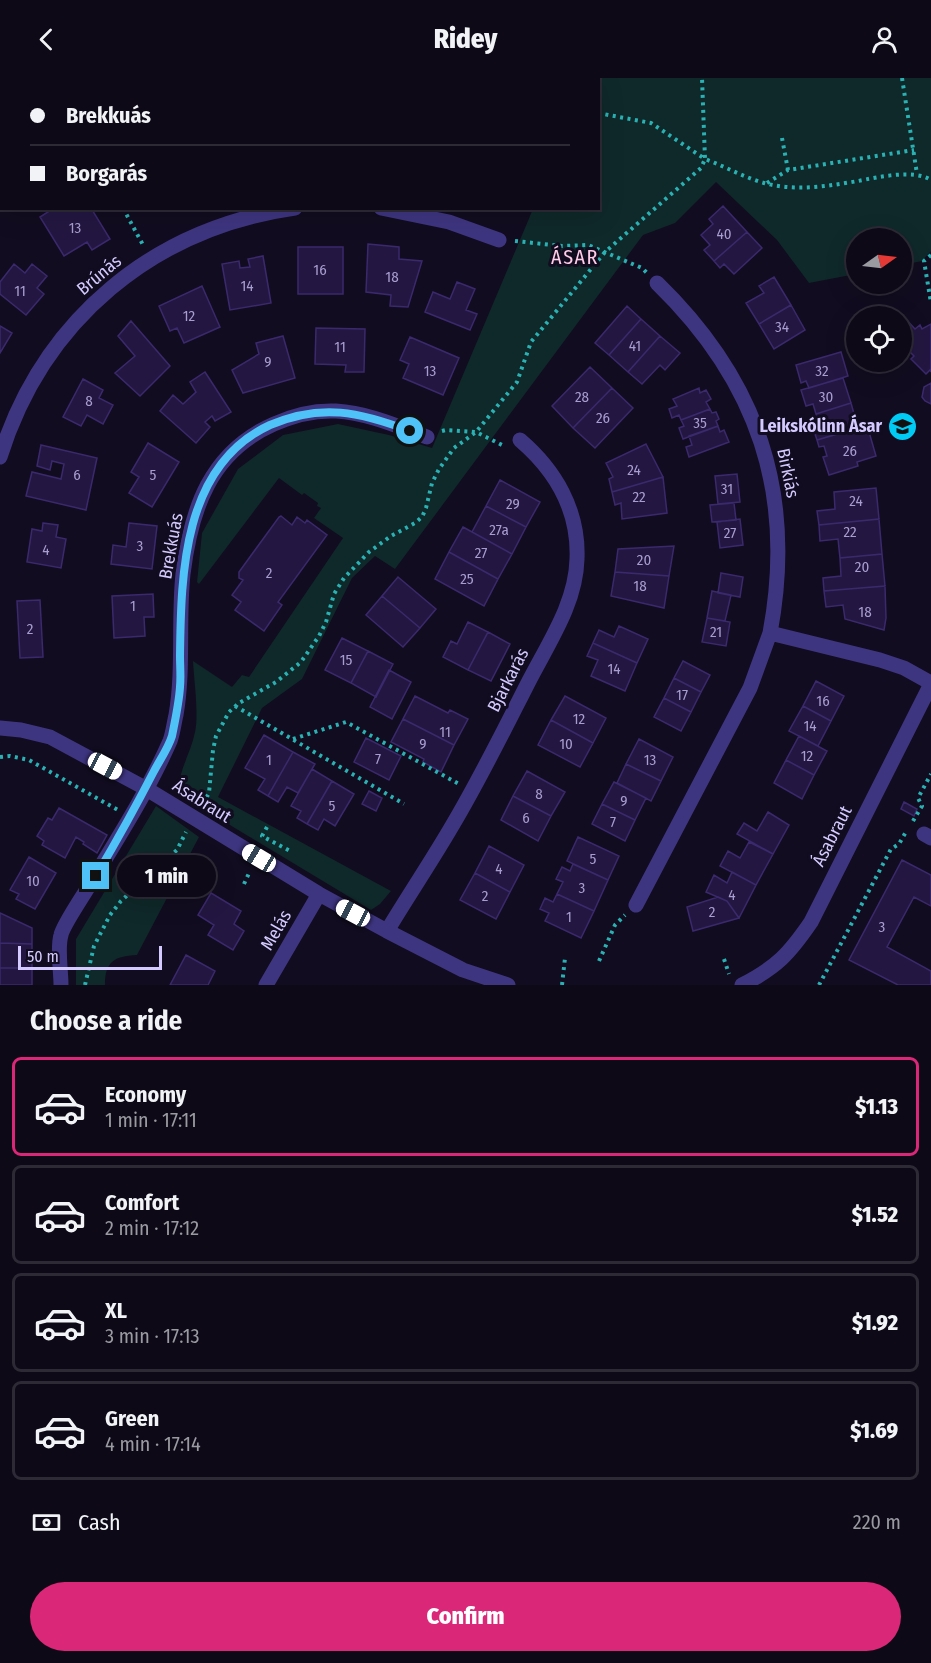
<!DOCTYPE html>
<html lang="en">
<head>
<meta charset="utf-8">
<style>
	body { margin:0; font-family:"Fira Sans Condensed",sans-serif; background:#1b1724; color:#f1f3f6; height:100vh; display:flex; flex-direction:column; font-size:22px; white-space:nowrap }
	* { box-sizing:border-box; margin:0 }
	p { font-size:20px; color:#9a9aa1 }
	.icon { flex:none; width:33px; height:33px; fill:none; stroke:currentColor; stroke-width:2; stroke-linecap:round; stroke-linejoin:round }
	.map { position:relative; height:907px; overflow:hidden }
	.sheet { display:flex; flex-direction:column; background:#0d0917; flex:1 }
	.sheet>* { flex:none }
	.guide { position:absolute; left:0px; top:0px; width:600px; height:132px; box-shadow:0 6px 24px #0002,0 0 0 2px #2d2a36; display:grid; align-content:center; height:132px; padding:0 30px; background:#0d0917 }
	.needle { width:39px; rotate:76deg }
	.controls { position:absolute; left:846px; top:150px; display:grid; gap:12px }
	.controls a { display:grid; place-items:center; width:66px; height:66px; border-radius:50%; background:#0d0917; box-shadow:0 6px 24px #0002,0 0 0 2px #2d2a36; font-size:30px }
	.scale { position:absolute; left:18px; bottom:15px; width:144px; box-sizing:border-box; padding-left:6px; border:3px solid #d4caff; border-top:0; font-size:16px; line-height:21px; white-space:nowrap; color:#d4caff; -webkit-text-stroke:4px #110c1f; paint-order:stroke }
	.end { position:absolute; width:27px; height:27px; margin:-14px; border:8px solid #4fc3f7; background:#111; box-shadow:0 0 0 3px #111 }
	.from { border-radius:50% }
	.bubble { position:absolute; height:42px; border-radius:21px; background:#0d0917; box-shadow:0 6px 24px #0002,0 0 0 2px #2d2a36; font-size:20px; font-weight:800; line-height:42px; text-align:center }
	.car { position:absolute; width:18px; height:36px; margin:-18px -9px; border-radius:8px; box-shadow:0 0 4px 2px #0007; background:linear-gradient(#fff 24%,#345 0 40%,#fff 0 76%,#345 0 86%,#fff 0) }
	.guide b { display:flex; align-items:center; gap:21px; height:57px; font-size:22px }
	.guide b+b { border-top:2px solid #2d2a36 }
	.guide i { width:15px; height:15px; background:#f1f3f6 }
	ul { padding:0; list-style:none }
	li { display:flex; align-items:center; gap:18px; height:99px; margin:0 12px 9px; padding:0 18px; border:3px solid #2d2a36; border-radius:9px }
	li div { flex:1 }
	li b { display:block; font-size:22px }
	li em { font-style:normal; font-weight:800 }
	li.on { border-color:#db2777 }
	li>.icon { width:54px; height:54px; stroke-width:1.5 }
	h2 { padding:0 30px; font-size:27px; line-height:72px }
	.pay { display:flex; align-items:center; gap:15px; height:66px; padding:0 30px; font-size:22px }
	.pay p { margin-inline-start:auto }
	.primary-button { display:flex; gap:12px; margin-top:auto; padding:12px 30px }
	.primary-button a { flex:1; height:69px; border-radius:36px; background:#db2777; color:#fff; font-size:24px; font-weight:800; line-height:69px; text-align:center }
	header { display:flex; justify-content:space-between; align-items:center; height:78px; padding:0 30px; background:#0d0917; font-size:27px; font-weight:800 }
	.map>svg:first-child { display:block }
	.green { fill:#0f2829 }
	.building { fill:#231741; stroke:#3b296d; stroke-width:1.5 }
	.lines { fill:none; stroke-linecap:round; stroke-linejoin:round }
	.path { stroke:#2ab1b3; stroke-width:4; stroke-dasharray:3 4.5; stroke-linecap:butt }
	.street { stroke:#3e3580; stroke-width:15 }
	.route { stroke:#4fc3f7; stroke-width:8 }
	.labels { text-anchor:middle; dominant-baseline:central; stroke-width:6; stroke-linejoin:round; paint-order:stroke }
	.number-label { font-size:15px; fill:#a89dd0 }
	.street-label { font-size:18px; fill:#d4caff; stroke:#110c1f }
	.poi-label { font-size:18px; font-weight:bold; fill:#d4caff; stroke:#110c1f; text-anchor:end }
	.neighbourhood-label { font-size:20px; letter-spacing:1.5px; fill:#ffcce9; stroke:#110c1f }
</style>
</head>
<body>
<header><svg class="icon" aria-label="back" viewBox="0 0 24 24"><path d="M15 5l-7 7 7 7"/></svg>Ridey<svg class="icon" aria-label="person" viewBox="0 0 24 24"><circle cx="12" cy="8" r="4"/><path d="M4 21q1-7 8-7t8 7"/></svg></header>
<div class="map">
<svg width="931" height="907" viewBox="0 0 931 907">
	<rect width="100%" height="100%" fill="#110c1f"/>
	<path class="green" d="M222 0H931V173L922 183 902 187V160H856V196L809 205 777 162 716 104 675 145 643 157 395 491 375 478 352 500 302 601 262 630 218 719 391 813 380 826 371 832 185 720 178 713C179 692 191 674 195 654 199 636 194 603 193 583L232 609 242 597 249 599 343 460 314 440 321 430 317 428 318 425 304 415 302 417 279 400 199 506 197 504 202 455 238 391 283 357 338 346 389 357 432 370 533 131 598 130V2L218 1Z
		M156 728 199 759 137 877C114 878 105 884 105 907H76V861Z"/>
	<path class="building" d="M723 128 747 154 714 183 704 172 710 167 701 157 713 146 709 141Z
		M54 130H91L110 161 92 172 87 164 64 178 40 139Z
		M747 154 762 170 734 196 724 186 720 190 714 183Z
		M368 166 399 169V181L422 183 408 229 390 228 391 217 366 214Z
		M298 169H343V216H298Z
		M263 178 271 225 230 232 222 186 239 183 240 190 250 189 248 181Z
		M14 186 25 195 32 186 47 198 37 210 44 216 26 237 0 216V204Z
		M774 199 791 227 759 246 746 225 764 215 759 208Z
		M457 204 475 211 466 232 477 236 470 252 425 234 433 214 450 221Z
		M202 208 220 249 184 265 177 250 170 253 159 228Z
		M791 227 805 252 774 271 759 246Z
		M627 228 641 241 609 277 595 265Z
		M904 239 915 251 920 247 922 251 931 246V294L930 292 926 296 911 281 914 278 905 269 902 271V242Z
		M641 241 660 258 628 294 609 277Z
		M131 243 170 288 140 318 115 295 135 278 118 258Z
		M0 248 12 255 0 275Z
		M316 250 365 251 364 294H345L346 287 315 286Z
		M283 258 295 300 243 315 232 292 259 276 256 265Z
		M660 258 680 275 665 292 660 287 642 306 628 294Z
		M410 259 459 280 443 317 403 300 409 286 400 282Z
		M841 274 848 298 809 310 806 303 801 305 796 287Z
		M590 289 612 310 573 350 552 328Z
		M205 294 231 334 215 343 212 338 205 344 210 349 196 365 160 333 173 317 183 326 196 314 190 304Z
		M843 300 851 325 816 336 813 326 806 328 801 312Z
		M83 301 103 312 99 320 113 327 103 346 87 337 81 348 63 339Z
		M931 305V326L925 323 922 319 924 309Z
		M612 310 633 330 595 370 573 350Z
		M699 310 700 315 706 312 711 321 706 324 710 331 681 342 679 337 672 340 669 331 677 328 673 321Z
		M851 325 858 350 817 362 814 353 821 351 816 336Z
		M710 331 712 335 716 334 719 341 716 343 718 348 683 361 679 350 684 348 681 342Z
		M867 347 876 378 857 384 858 388 829 397 823 379 827 378 824 368 819 369 817 362Z
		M718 348 720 354 724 352 729 364 689 379 686 369 692 367 689 358Z
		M148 365 179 384 152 429 129 415 139 399 131 394Z
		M646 366 663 399 612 414 609 401 613 399 606 385Z
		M41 367 97 380 86 432 26 418 32 394 61 401 64 386 52 383 50 392 37 388Z
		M737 396 740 424 718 426 715 398Z
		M663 399 667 435 622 441 621 425 615 427 612 414Z
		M500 402 540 424 526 449 486 428Z
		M876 410 879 441 819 447 817 433 835 431 834 414Z
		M734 425 736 442 712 444 710 427Z
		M486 428 526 449 512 476 472 454Z
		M281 438 292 447 297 439 305 445 307 442 327 457 278 524 282 527 264 553 235 532 241 524 232 517 243 502 239 500V494L279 439Z
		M740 441 743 467 720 470 717 444Z
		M879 441 882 476 840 480 838 461 820 463 819 447Z
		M43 445 58 447 56 459 66 461 61 490 27 484 32 451 42 453Z
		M129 445 157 448 152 491 111 486 113 467 126 469Z
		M463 449 512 476 498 501 449 474Z
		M674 468 669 498 615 494 618 471Z
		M449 474 498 501 484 528 435 501Z
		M882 476 885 508 824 513 823 500 841 498 840 480Z
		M615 494 669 498 664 530 611 518Z
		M721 495 743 499 740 519 718 515Z
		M398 499 436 531 420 550 382 518Z
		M885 508 886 540 884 552 845 541 843 527 826 529 824 513Z
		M712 513 731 517 725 543 707 540Z
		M153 516 154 539H144L145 558 114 560 112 518Z
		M382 518 420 550 403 569 366 537Z
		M40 522 43 579 20 580 17 523Z
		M707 540 730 544 726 568 702 564Z
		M468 544 488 554 468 592 443 579 451 563 457 566Z
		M619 548 648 561 637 585 593 565 599 552 614 559Z
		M488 554 510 566 491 603 468 592Z
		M342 560 368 573 351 605 325 592Z
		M593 565 637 585 625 613 591 598 598 582 587 578Z
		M368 573 393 586 376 619 351 605Z
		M683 583 710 597 701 614 674 600Z
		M389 592 411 604 392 641 370 629Z
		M674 600 701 614 691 634 664 620Z
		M816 603 844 618 831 643 803 628Z
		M415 618 448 635 450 632 468 641 454 667 403 641Z
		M565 618 606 640 593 665 551 642Z
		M664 620 691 634 681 653 654 639Z
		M803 628 831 643 818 668 789 653Z
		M403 641 454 667 441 694 423 684 424 681 391 664Z
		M551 642 593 665 580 689 538 667Z
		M264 657 293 674 268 718 258 712 265 701 245 690Z
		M799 658 827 673 814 697 786 682Z
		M366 660 401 678 389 702 354 684Z
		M639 661 673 679 661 703 626 686Z
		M293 674 315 686 298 715 287 709 278 724 268 718Z
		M786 682 814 697 802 721 774 705Z
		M626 686 661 703 651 723 617 705Z
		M312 691 332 703 307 746 297 740 301 733 291 728Z
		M527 693 565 714 551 738 513 718Z
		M332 703 354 716 335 748 324 741 318 752 307 746Z
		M614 704 646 720 635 742 602 726Z
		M369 713 382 720 376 733 362 726Z
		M513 718 551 738 538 763 501 742Z
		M904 724 917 731 914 738 901 731Z
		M602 726 635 742 625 763 592 746Z
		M59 730 107 757 97 775 83 766 84 764 76 759 65 780 42 767 44 763 37 758 48 740 52 742Z
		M768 734 789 747 773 776 737 756 744 745 757 753Z
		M578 759 619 778 608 802 567 783Z
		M749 764 773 776 756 807 720 788 728 773 740 780Z
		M489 768 524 787 510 814 475 795Z
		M29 779 56 795 35 831 16 821 19 816 10 812Z
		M902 782 931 797V828L914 819 887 869 931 893V907H898L849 882Z
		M573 786 608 802 594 833 557 816 563 804 556 801 562 789 570 793Z
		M732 794 756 807 739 840 727 823 706 814 714 797 727 805Z
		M475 795 510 814 496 841 460 822Z
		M211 815 241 833 234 846 244 853 233 872 208 857 214 847 198 837Z
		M557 816 594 833 581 860 545 843 549 835 540 831 545 820 553 824Z
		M718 819 727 823 739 840 693 853 687 829Z
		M0 835 32 850V866L0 865Z
		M0 865 32 866V890H0Z
		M186 877 215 893 208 907H170Z
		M0 890H32V907H0Z"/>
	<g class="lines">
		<path class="path" d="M88 0V2
			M492 0 496 2
			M902 0 917 96
			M348 2 356 0
			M598 35 651 45 705 81 702 0
			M782 60 788 92
			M767 105 788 92 914 72
			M0 110 2 109
			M123 130 143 167
			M515 163 562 168 588 167 642 190 647 195
			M931 177 924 183 931 225
			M442 353 446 352 476 354 502 367 506 366
			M235 628 404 726
			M293 661 346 644 459 706
			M0 679 10 678 29 682 118 732
			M203 726 209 715 213 672 216 658 229 634 239 625 276 604 301 584 319 558 326 544 334 516 344 500 369 474 391 458 415 445 422 439 426 430 432 405 439 391 454 370 476 354 517 304 531 264 605 174 701 90 705 81C721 87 736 95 752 101 788 115 822 109 858 103 878 99 914 91 931 102
			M913 743 922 728 918 720 931 696
			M267 749 262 758 292 774
			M244 806 250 793
			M724 881 729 896
			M599 883 615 847 625 837
			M85 907 94 868 110 837 121 823 177 772 186 754
			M562 907 565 880
			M819 907 891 771 899 766 907 752"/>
		<path class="street" d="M381 130 449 144 499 162
			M657 205C758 303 796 416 770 555L880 582 904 590 931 605
			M0 379C43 242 153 150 295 130
			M0 650 21 652 50 659 145 710 319 816 387 853 463 892 508 907
			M924 756 931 760
			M636 827 750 610 770 555
			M387 853C408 818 431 784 452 748 480 701 504 652 529 603 549 564 576 525 577 481 579 432 555 392 520 362
			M61 907C61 893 57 870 61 857 63 847 84 817 90 806 118 760 148 713 170 663 173 655 174 645 176 637 184 591 178 543 183 496 191 431 210 374 274 346 294 337 314 332 336 333 368 335 397 348 427 359
			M266 907 319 816
			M742 907C777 889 789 876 811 844L931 606"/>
	</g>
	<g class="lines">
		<path class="route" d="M96 798C116 764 135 730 153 695 159 683 168 671 172 658 175 643 179 625 180 609 181 599 180 588 180 578 181 495 183 387 270 347 321 325 360 334 410 353"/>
	</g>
	<defs>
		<symbol id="school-disc" viewBox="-11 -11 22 22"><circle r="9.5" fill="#00cbf5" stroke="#110c1f"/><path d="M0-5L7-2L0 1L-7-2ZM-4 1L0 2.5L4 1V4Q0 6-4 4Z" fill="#111"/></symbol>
	</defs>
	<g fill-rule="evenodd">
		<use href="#school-disc" x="886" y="332" width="33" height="33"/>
	</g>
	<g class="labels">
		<g class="number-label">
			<text x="75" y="150">13</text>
			<text x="724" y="156">40</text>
			<text x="320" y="192">16</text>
			<text x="392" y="199">18</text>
			<text x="247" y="208">14</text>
			<text x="20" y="213">11</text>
			<text x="189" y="238">12</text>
			<text x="782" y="249">34</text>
			<text x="635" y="268">41</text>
			<text x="340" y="269">11</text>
			<text x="268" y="284">9</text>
			<text x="430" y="293">13</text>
			<text x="822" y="293">32</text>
			<text x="582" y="319">28</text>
			<text x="826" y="319">30</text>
			<text x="89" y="323">8</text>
			<text x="603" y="340">26</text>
			<text x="700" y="345">35</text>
			<text x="850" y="373">26</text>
			<text x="634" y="392">24</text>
			<text x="77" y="397">6</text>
			<text x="153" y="397">5</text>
			<text x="727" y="411">31</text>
			<text x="639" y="419">22</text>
			<text x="856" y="423">24</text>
			<text x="513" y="426">29</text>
			<text x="499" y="452">27a</text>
			<text x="850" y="454">22</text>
			<text x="730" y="455">27</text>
			<text x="140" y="468">3</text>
			<text x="46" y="472">4</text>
			<text x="481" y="475">27</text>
			<text x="644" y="482">20</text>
			<text x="862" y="489">20</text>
			<text x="269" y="495">2</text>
			<text x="467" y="501">25</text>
			<text x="640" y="508">18</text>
			<text x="133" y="528">1</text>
			<text x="865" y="534">18</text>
			<text x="30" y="551">2</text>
			<text x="716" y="554">21</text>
			<text x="346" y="582">15</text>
			<text x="614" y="591">14</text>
			<text x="682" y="617">17</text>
			<text x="823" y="623">16</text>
			<text x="579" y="641">12</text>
			<text x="810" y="648">14</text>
			<text x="445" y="654">11</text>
			<text x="423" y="666">9</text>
			<text x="566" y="666">10</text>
			<text x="807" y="678">12</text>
			<text x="378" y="681">7</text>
			<text x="269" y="682">1</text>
			<text x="650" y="682">13</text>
			<text x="539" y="716">8</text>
			<text x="624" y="723">9</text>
			<text x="332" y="728">5</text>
			<text x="526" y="740">6</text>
			<text x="613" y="744">7</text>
			<text x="593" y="781">5</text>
			<text x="499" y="791">4</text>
			<text x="33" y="803">10</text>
			<text x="582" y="810">3</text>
			<text x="732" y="817">4</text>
			<text x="485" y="818">2</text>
			<text x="712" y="834">2</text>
			<text x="569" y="839">1</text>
			<text x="882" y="849">3</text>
		</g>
		<g class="street-label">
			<text transform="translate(99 197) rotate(-40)">Brúnás</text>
			<text transform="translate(788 395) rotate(78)">Birkiás</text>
			<text transform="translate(171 468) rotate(-80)">Brekkuás</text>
			<text transform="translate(508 602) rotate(-63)">Bjarkarás</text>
			<text transform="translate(202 723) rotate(32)">Ásabraut</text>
			<text transform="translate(832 758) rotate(-63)">Ásabraut</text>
			<text transform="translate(276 852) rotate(-60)">Melás</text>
		</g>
		<g class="poi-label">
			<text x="882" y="348">Leikskólinn Ásar</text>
		</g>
		<g class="neighbourhood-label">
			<text x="575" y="179">ÁSAR</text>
		</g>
	</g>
</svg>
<div class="controls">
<a><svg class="needle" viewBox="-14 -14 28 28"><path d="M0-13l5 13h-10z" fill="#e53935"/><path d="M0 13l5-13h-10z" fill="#9a9aa1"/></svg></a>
<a><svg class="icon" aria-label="locate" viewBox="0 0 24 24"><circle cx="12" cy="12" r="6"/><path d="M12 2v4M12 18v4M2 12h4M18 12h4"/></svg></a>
</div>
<div class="scale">50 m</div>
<i class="end from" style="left:410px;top:353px"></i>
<i class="end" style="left:96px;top:798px"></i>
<div class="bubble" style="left:117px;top:777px;width:99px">1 min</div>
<i class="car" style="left:105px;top:688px;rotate:118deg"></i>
<i class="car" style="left:259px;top:780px;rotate:301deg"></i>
<i class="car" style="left:353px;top:835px;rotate:298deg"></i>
<div class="guide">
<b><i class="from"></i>Brekkuás</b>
<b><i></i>Borgarás</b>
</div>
</div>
<section class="sheet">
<h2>Choose a ride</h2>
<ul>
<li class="on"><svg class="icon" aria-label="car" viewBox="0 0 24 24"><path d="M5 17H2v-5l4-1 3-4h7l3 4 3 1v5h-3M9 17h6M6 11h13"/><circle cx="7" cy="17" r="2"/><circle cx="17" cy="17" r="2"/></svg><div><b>Economy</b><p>1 min · 17:11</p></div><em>$1.13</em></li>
<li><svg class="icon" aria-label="car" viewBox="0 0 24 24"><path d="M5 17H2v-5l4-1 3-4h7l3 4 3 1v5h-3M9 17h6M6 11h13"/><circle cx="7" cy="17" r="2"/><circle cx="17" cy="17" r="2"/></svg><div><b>Comfort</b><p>2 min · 17:12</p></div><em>$1.52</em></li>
<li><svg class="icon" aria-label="car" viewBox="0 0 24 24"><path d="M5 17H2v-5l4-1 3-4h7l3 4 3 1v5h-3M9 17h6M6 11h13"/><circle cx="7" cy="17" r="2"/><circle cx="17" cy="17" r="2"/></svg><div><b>XL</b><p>3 min · 17:13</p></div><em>$1.92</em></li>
<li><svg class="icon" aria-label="car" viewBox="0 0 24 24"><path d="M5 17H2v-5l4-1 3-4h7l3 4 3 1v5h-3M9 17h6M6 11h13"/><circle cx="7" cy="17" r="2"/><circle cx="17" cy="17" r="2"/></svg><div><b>Green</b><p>4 min · 17:14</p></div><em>$1.69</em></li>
</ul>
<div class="pay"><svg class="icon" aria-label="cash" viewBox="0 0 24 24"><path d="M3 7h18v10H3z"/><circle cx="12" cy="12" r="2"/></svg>Cash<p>220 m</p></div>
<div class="primary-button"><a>Confirm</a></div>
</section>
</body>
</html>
